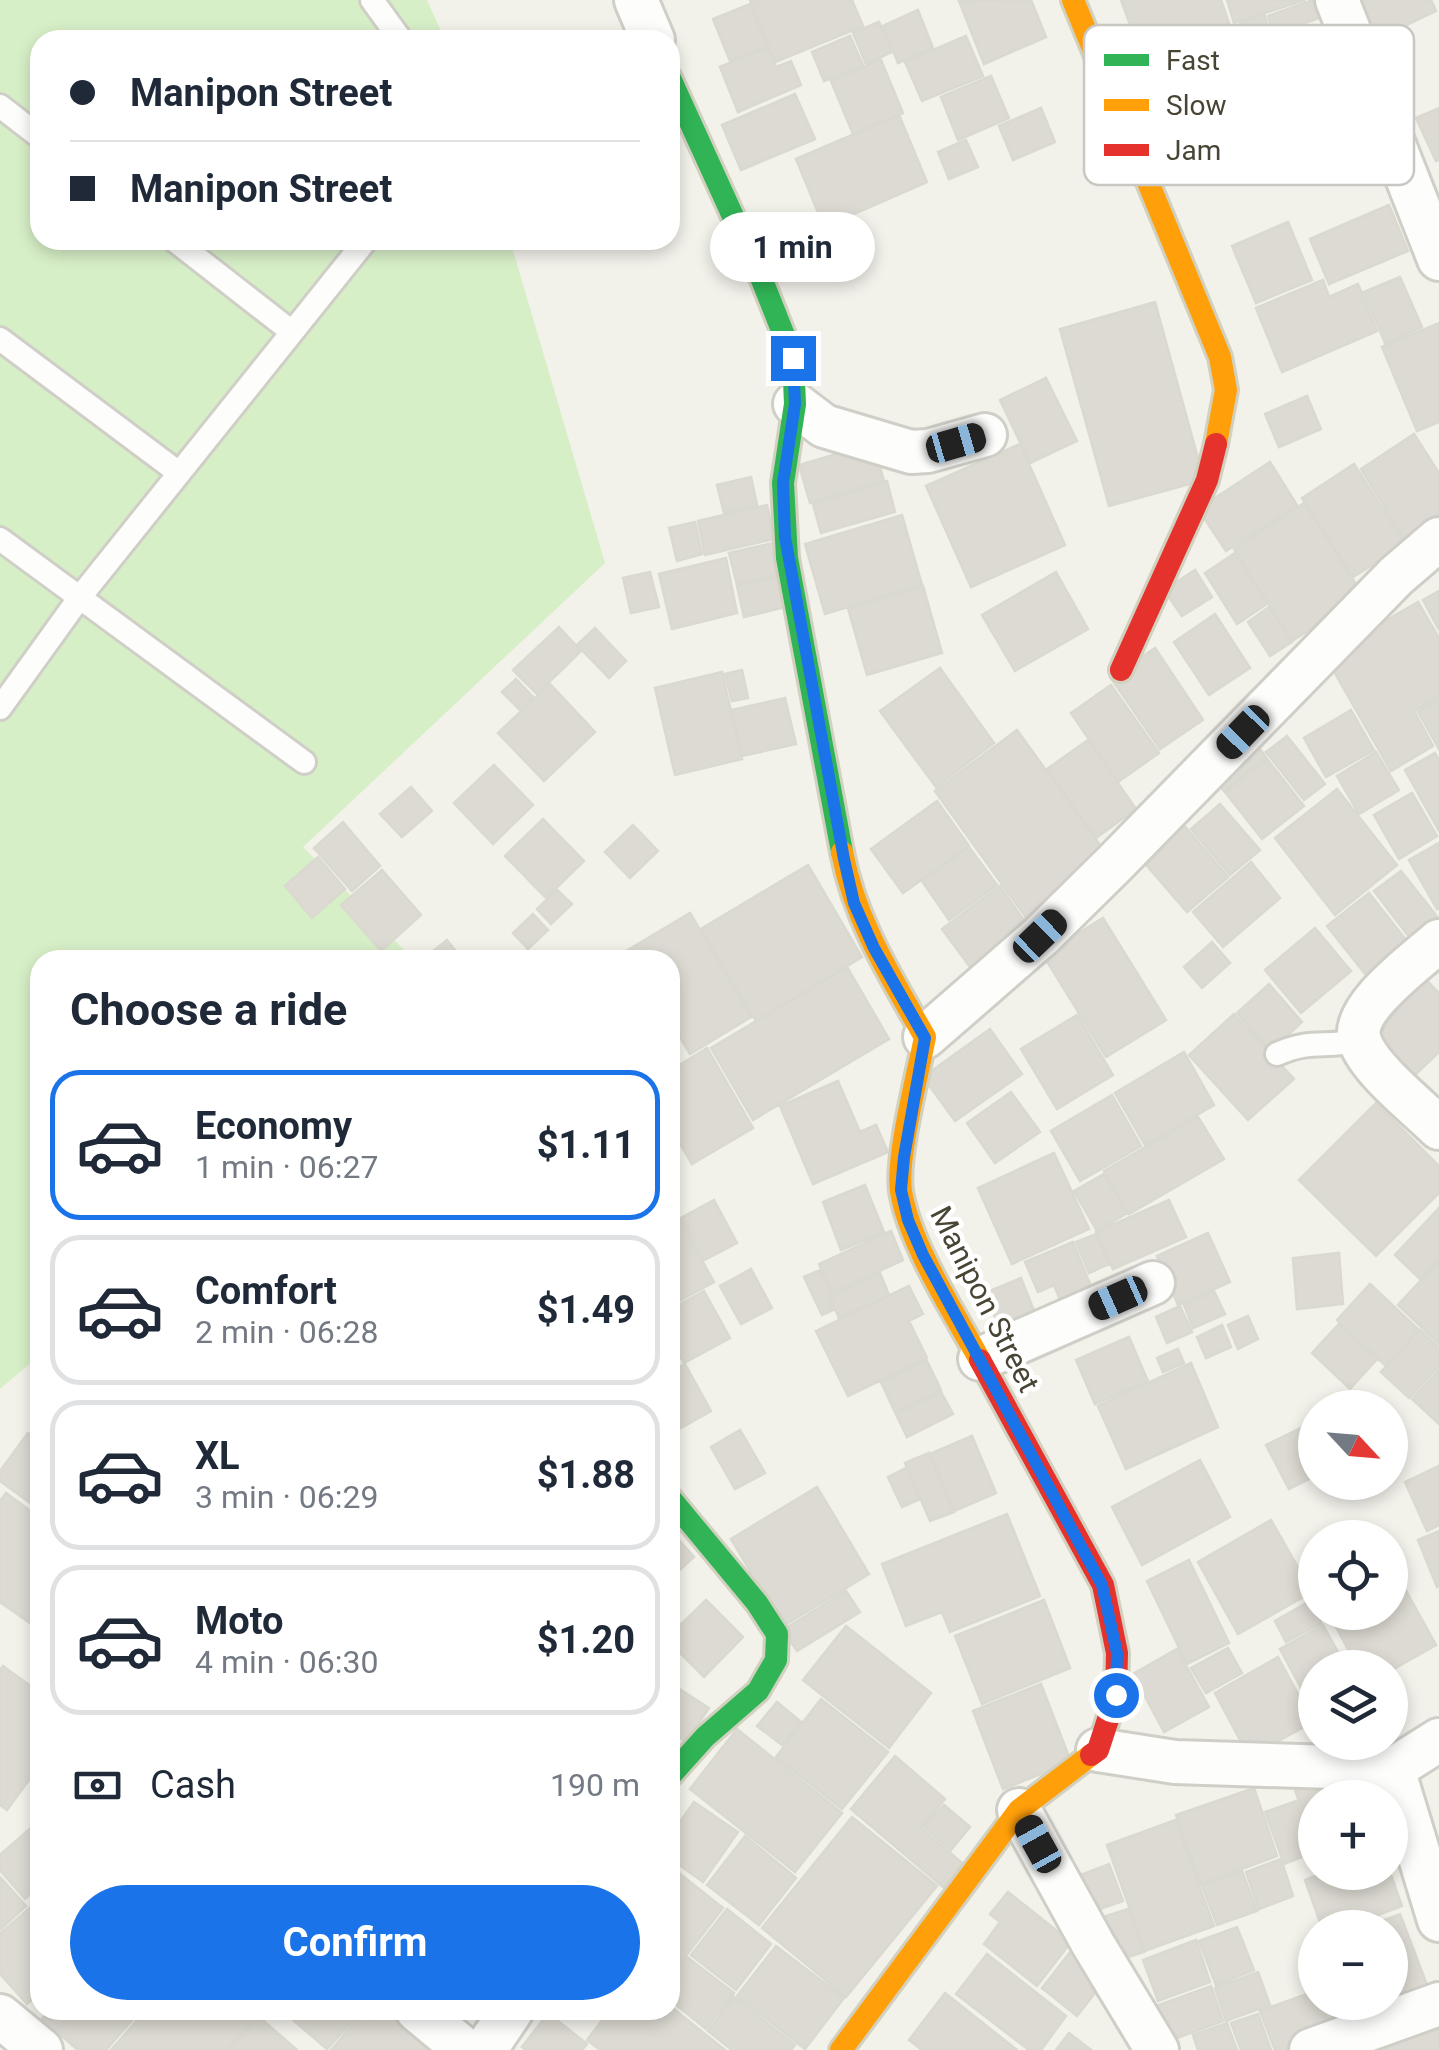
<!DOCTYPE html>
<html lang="en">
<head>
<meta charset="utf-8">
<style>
	body { margin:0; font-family:Roboto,sans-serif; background:#f2f2f3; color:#1f2937; height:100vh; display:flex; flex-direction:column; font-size:38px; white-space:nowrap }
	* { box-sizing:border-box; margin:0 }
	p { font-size:32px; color:#747a83 }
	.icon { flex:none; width:55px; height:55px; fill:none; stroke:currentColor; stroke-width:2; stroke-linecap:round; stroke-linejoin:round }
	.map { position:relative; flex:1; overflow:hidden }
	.side { position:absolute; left:30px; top:950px; width:650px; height:1070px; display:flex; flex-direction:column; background:#fff; border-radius:30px; box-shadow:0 5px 15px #0003 }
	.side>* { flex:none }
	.guide { position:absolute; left:30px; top:30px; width:650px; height:220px; border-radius:30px; box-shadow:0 5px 15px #0003; display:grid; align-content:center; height:220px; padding:0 40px; background:#fff }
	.needle { width:65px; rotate:116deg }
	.controls { position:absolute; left:1298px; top:1390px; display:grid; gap:20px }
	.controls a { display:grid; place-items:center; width:110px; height:110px; border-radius:50%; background:#fff; box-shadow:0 5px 15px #0003; font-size:50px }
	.end { position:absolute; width:45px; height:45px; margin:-22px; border:12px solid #1a73e8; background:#fff; box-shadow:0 0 0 5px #fff }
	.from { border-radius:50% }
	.bubble { position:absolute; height:70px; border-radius:35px; background:#fff; box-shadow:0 5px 15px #0003; font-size:32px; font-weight:700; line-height:70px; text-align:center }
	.car { position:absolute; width:30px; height:60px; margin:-30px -15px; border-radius:12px; box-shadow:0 0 8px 2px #0007; background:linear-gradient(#222 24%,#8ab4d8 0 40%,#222 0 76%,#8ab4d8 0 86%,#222 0) }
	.guide b { display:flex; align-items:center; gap:35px; height:95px; font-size:38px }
	.guide b+b { border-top:2px solid #e0e1e3 }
	.guide i { width:25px; height:25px; background:#1f2937 }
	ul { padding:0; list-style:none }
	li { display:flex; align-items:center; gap:30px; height:150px; margin:0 20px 15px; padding:0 20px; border:5px solid #e0e1e3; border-radius:30px }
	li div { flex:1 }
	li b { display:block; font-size:38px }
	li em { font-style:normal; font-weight:700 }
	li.selected { border-color:#1a73e8 }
	li>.icon { width:90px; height:90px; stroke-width:1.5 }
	h2 { padding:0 40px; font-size:45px; line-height:120px }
	.pay { display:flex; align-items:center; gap:25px; height:110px; padding:0 40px; font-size:38px }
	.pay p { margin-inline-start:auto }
	.action { display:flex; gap:20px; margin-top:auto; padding:20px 40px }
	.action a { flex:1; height:115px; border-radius:60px; background:#1a73e8; color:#fff; font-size:40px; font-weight:700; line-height:115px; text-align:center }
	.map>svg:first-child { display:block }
	.green { fill:#d7efc7 }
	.building { fill:#dcdad2; stroke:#dad9d0; stroke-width:2.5 }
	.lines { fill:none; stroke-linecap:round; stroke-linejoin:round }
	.lane-casing { stroke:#d0cfc7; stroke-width:28 }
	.street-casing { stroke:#d0cfc7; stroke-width:48 }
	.fast-casing { stroke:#d2d1c0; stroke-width:28 }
	.slow-casing { stroke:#d2d1c0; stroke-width:28 }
	.jam-casing { stroke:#d2d1c0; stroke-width:28 }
	.lane { stroke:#fdfdfc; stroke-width:22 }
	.street { stroke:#fdfdfc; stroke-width:42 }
	.fast { stroke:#30b455; stroke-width:22 }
	.slow { stroke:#ff9f0a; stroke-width:22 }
	.jam { stroke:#e5322d; stroke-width:22 }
	.route { stroke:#1a73e8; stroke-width:12 }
	.labels { text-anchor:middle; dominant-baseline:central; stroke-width:9; stroke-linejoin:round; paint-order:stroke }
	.street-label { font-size:30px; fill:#494535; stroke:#fff }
	.key { fill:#fff; stroke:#c8c7c2; stroke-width:2.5 }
	.key-label { font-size:28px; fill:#494535 }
</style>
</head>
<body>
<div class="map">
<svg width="1439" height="2050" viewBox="0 0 1439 2050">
	<rect width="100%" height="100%" fill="#f2f1ea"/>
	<path class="green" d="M0 0H427L445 40H40V240H510L605 563 303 847 414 960H40V1355L0 1389Z"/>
	<path class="building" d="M750 0H852L863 26 775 62Z
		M1031 0 1046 37 984 64 959 1Z
		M1121 0H1221L1240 55 1153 87Z
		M1227 0H1305L1234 23Z
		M1313 0 1319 18 1274 34 1268 16Z
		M1359 0H1431L1436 11 1377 39Z
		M750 4 767 45 730 61 713 19Z
		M918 10 933 48 898 63 883 26Z
		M1264 14 1271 34 1248 43 1240 24Z
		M879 22 892 52 866 64 853 33Z
		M850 36 863 65 824 81 812 52Z
		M966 36 983 76 922 101 905 62Z
		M768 47 776 67 791 61 801 85 738 112 720 67Z
		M881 60 903 113 853 134 831 81Z
		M991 76 1009 118 958 140 941 97Z
		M795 94 815 139 741 170 722 125Z
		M1041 108 1055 142 1013 160 999 126Z
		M1439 108V160L1436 161 1416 118Z
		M899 115 927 182 824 227 796 159Z
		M966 140 978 167 949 179 938 152Z
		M1389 205 1408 251 1329 284 1310 239Z
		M1288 222 1312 280 1256 303 1232 246Z
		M1400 277 1422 327 1385 343 1364 292Z
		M1323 280 1329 297 1358 284 1377 331 1282 372 1256 308Z
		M1155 302 1204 480 1109 506 1060 329Z
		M1439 323V422L1417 431 1382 347Z
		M1046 378 1077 441 1030 463 1000 400Z
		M1307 396 1321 429 1279 447 1265 414Z
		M1414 434 1439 473V519L1405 540 1361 469Z
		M873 443 884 481 810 503 799 465Z
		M1020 444 1065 545 971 587 926 486Z
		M1270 462 1297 505 1226 551 1198 509Z
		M1354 464 1405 544 1353 577 1302 498Z
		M751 477 757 505 724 513 717 485Z
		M887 481 895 512 821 533 813 504Z
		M1304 503 1363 595 1292 641 1234 549Z
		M767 505 774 539 705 555 698 521Z
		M902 515 922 585 825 614 805 544Z
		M695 522 702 554 677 561 669 528Z
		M778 542 785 573 737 585 729 553Z
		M1235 553 1267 604 1237 624 1205 573Z
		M726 558 737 613 672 629 659 574Z
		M1195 570 1212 597 1182 616 1164 590Z
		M650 572 659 607 631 613 623 578Z
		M1056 572 1088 629 1015 671 982 615Z
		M785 575 793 605 744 617 737 586Z
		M923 586 942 653 867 675 848 608Z
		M1439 591V630L1423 600Z
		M1418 602 1439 638V697L1414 711 1433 746 1391 771 1325 656Z
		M1269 607 1292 642 1270 656 1248 622Z
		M1215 614 1250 668 1209 695 1174 642Z
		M559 627 581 651 537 694 513 670Z
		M595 628 626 661 609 678 577 645Z
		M1155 648 1203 720 1160 749 1111 678Z
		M940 668 994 743 936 787 880 711Z
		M742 670 748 698 732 701 725 674Z
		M722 672 742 759 675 775 655 688Z
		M516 679 533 697 520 710 502 692Z
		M550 684 595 732 544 781 498 733Z
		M1111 685 1159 753 1118 782 1071 713Z
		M785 698 796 744 742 756 732 710Z
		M1439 699V749L1418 712Z
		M1351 710 1374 750 1326 777 1304 738Z
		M1017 730 1110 859 1027 919 935 791Z
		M1287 736 1325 784 1304 800 1266 752Z
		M1252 739 1266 757 1224 791 1209 772Z
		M1088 740 1136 809 1096 838 1047 769Z
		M1376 752 1399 790 1359 814 1337 776Z
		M1435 753 1439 760V831L1405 770Z
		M1267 759 1304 806 1262 839 1225 792Z
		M494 765 533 805 493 844 454 803Z
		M411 787 432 811 402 837 380 814Z
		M1337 789 1397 865 1335 915 1275 838Z
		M1412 793 1437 836 1399 859 1374 815Z
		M937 801 969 846 903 893 871 849Z
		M1220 804 1260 850 1230 875 1191 829Z
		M543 819 584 861 546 898 505 856Z
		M343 822 380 866 352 891 314 848Z
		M1183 824 1228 877 1187 912 1142 860Z
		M633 825 658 851 630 878 605 852Z
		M1439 843V908L1437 909 1409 860Z
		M969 847 997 885 949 920 922 881Z
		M318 857 345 889 312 918 285 886Z
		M1251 862 1280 898 1223 947 1193 912Z
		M808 865 862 957 756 1021 701 929Z
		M382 870 421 915 381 951 341 905Z
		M1401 871 1439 919V928L1416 946 1374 891Z
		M1000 886 1027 925 970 967 942 929Z
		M557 890 572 904 551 924 537 909Z
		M1369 893 1414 950 1373 984 1327 926Z
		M690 913 751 1017 690 1054 670 1021V960H634L628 950Z
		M533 914 548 930 528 949 513 933Z
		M1103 918 1166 1020 1106 1057 1043 955Z
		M1315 928 1351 971 1301 1013 1265 970Z
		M447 940 463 960H422Z
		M1212 942 1230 963 1202 988 1184 967Z
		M847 967 889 1039 753 1120 711 1048Z
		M1419 973 1439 993V1052L1414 1076 1366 1026Z
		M1269 984 1302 1022 1271 1051 1237 1013Z
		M1234 1014 1294 1079 1248 1120 1189 1055Z
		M1077 1015 1113 1075 1057 1109 1021 1049Z
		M990 1029 1022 1074 955 1121 923 1077Z
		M707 1048 753 1128 692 1164 670 1127V1071Z
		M1184 1052 1214 1105 1145 1145 1115 1093Z
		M838 1081 860 1132 876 1125 888 1152 813 1184 780 1106Z
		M1011 1092 1040 1132 995 1163 967 1123Z
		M1112 1095 1141 1146 1080 1181 1051 1131Z
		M1376 1103 1439 1166V1193L1376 1256 1299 1180Z
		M1198 1117 1224 1159 1129 1214 1104 1171Z
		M1054 1153 1089 1229 1012 1264 978 1188Z
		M1104 1174 1127 1213 1097 1231 1074 1191Z
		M865 1185 884 1232 841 1250 823 1202Z
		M714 1200 737 1243 704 1260 681 1218Z
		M1169 1200 1186 1237 1113 1269 1096 1232Z
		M1439 1208V1258L1420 1279 1395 1255Z
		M675 1212 714 1282 670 1306V1214Z
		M891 1231 903 1260 832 1293 819 1264Z
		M1208 1233 1230 1282 1178 1305 1157 1256Z
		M1096 1234 1109 1264 1089 1273 1076 1242Z
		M1073 1242 1092 1289 1061 1302 1054 1285 1038 1292 1025 1262Z
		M1339 1253 1343 1304 1297 1309 1293 1258Z
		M1439 1261V1344L1398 1305Z
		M751 1269 772 1308 741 1324 720 1286Z
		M820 1270 832 1294 827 1296 833 1310 822 1315 804 1277Z
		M880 1273 889 1295 839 1318 830 1297Z
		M1021 1278 1037 1318 1002 1333 985 1293Z
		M1370 1284 1419 1330 1385 1365 1337 1320Z
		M909 1286 923 1314 909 1321 927 1358 848 1396 816 1331Z
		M704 1291 730 1338 684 1363 670 1338V1310Z
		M1214 1291 1225 1314 1193 1328 1184 1305Z
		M1180 1306 1192 1332 1167 1343 1156 1317Z
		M1248 1316 1258 1339 1238 1349 1228 1325Z
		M1339 1324 1377 1359 1350 1389 1312 1353Z
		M1222 1325 1231 1347 1206 1358 1197 1337Z
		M1420 1330 1439 1348V1366L1409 1398 1381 1372Z
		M1129 1337 1148 1381 1095 1404 1076 1360Z
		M1178 1349 1184 1363 1163 1372 1157 1358Z
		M927 1361 941 1390 895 1412 881 1382Z
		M1191 1363 1218 1427 1126 1469 1098 1406Z
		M685 1364 711 1411 670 1434V1372Z
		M1439 1370V1424L1412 1399Z
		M941 1392 953 1414 907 1437 896 1414Z
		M1315 1421V1476L1289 1489 1266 1445Z
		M740 1430 765 1473 735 1489 711 1447Z
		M28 1433 40 1441V1510L0 1481V1471Z
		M972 1436 996 1493 954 1511 930 1454Z
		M929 1453 954 1512 930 1521 905 1463Z
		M1200 1460 1230 1517 1142 1565 1112 1507Z
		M1439 1466V1525L1427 1531 1405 1482Z
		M906 1468 920 1499 902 1507 888 1477Z
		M817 1487 869 1574 783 1626 731 1539Z
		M6 1493 40 1518V1630L0 1602V1501Z
		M1007 1514 1040 1596 950 1632 942 1612 906 1626 882 1564Z
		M1271 1520 1312 1592 1238 1634 1198 1562Z
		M670 1530 694 1557 670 1579Z
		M1439 1531V1586L1437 1587 1418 1540Z
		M1189 1560 1229 1643 1187 1664 1147 1581Z
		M1393 1567 1436 1645 1390 1671V1668H1358L1328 1612H1390V1569Z
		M846 1591 860 1612 797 1651 783 1630Z
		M706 1600 743 1637 704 1677 670 1643V1635Z
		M1044 1600 1070 1668 982 1704 955 1636Z
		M1310 1601 1321 1623 1286 1642 1275 1621Z
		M1323 1625 1347 1668H1315V1714L1280 1649Z
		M846 1626 931 1693 889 1748 803 1680Z
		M1228 1648 1242 1673 1206 1693 1191 1668Z
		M1177 1649 1209 1707 1164 1732 1133 1674Z
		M1278 1657 1313 1722 1249 1757 1215 1693Z
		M3 1666 40 1693V1765L7 1810 0 1805V1670Z
		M1041 1684 1071 1762 1003 1789 973 1711Z
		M678 1688 709 1708 686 1742 670 1731V1722L678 1711 670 1706V1699Z
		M821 1699 888 1752 842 1809 776 1757Z
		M777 1702 801 1722 782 1745 757 1726Z
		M737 1729 842 1813 795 1872 690 1789Z
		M895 1756 945 1799 921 1828 962 1863 943 1887 851 1809Z
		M1347 1772 1356 1798H1315V1846L1295 1790Z
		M1254 1788 1277 1856 1201 1884 1176 1815Z
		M1296 1801 1314 1852 1284 1864 1265 1812Z
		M694 1802 738 1832 703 1882 670 1858V1836Z
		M944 1805 970 1827 951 1850 924 1827Z
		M852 1817 937 1886 846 1997 762 1928Z
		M40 1820V1885L25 1899 0 1870V1855Z
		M1175 1820 1214 1926 1145 1951 1107 1845Z
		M745 1836 796 1878 759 1925 707 1885Z
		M1281 1859 1293 1896 1259 1909 1246 1872Z
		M1109 1864 1123 1901 1083 1915 1070 1879Z
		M670 1866 723 1908 670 1976Z
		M1242 1871 1257 1911 1217 1925 1202 1885Z
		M1326 1872H1390L1402 1906 1343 1928H1322L1305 1880Z
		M0 1877 26 1906 0 1930Z
		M1008 1892 1071 1942 1037 1986 984 1944 1000 1922 990 1914Z
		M40 1899V1993L27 2004 0 1974V1934Z
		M727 1909 771 1944 736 1990 691 1955Z
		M1128 1909 1144 1952 1116 1961 1100 1918Z
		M1400 1914 1429 1990 1343 2022 1336 2002H1390V1928H1363Z
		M1237 1927 1254 1970 1216 1985 1199 1941Z
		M1196 1940 1210 1982 1158 2001 1143 1960Z
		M776 1946 844 1998 805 2049 737 1996Z
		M1071 1951 1106 1979 1077 2016 1042 1988Z
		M987 1954 1066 2016 1041 2050H1029L956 1994Z
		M687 1957 734 1993 706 2029 670 2000V1979Z
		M1258 1972 1270 2005 1226 2021 1215 1988Z
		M1211 1986 1223 2021 1161 2044 1148 2009Z
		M1315 1991V2002H1332L1343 2032 1294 2050H1275L1260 2011Z
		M945 1993 1017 2050H922L909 2040Z
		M734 1997 795 2045 791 2050H732L708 2031Z
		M670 2006 725 2050H600L587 2040 610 2010H670Z
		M50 2010H141L106 2050H78L42 2019Z
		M146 2010H261L262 2011 227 2050H111Z
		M304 2010H359L361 2012 327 2049 294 2021Z
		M380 2010H388L434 2050H331L362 2014 371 2021Z
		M548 2013 587 2044 582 2050H526L522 2047Z
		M1258 2014 1271 2050H1241L1231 2023Z
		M258 2016 297 2050H229Z
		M1439 2022V2050H1346Z
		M1227 2023 1237 2050H1198L1193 2035Z
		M1069 2033 1091 2050H1056Z"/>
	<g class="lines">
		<defs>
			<path id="lane" d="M372 0 401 40
				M0 106 40 137
				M174 240 292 332
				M0 339 179 473
				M0 539 304 762
				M0 708 80 597 366 240
				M1277 1054C1312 1038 1326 1049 1359 1040"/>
			<path id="street" d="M636 0 653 40
				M1337 0 1439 259
				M795 404 824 426 911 452 928 451 985 435
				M1439 941C1417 961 1349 1009 1360 1041 1369 1069 1418 1107 1439 1128
				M925 1037 1041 936 1115 863 1396 576 1439 539
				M980 1359 1153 1283
				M1098 1750 1175 1762 1393 1769 1439 1740
				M1393 1769 1439 1920
				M1019 1810 1093 1944 1157 2050
				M417 2010 465 2050
				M0 2016 41 2050
				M485 2050 512 2010
				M1311 2050 1439 2004"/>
			<path id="fast" d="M670 78 762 280 793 358 795 404 783 483 787 558 842 852
				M670 1498 757 1603 777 1634 776 1660 758 1691 705 1737 670 1776"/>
			<path id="slow" d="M1073 0 1220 357 1226 390 1216 444
				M842 852C855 921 891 977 925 1037 918 1074 896 1157 901 1191 909 1243 954 1313 980 1360
				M841 2050 1019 1810 1091 1755"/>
			<path id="jam" d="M1121 670 1207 480 1216 444
				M980 1360 1103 1585 1117 1653 1116 1695 1098 1750 1091 1755"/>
		</defs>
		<use href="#lane" class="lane-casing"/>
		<use href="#street" class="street-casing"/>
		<use href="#fast" class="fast-casing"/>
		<use href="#slow" class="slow-casing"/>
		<use href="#jam" class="jam-casing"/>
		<use href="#lane" class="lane"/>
		<use href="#street" class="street"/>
		<use href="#fast" class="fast"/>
		<use href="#slow" class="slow"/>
		<use href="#jam" class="jam"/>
	</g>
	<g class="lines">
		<path class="route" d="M793 358 795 404 783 483 785 537 844 859 854 903 874 948 925 1038 904 1157 901 1190 908 1220 923 1255 1102 1585 1117 1653 1116 1695"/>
	</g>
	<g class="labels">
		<g class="street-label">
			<text transform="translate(985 1299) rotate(63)">Manipon Street</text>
		</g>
	</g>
	<rect x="1084" y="25" width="330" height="160" rx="15" class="key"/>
	<rect x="1104" y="54" width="45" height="12" fill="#30b455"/>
	<rect x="1104" y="99" width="45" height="12" fill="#ff9f0a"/>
	<rect x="1104" y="144" width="45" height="12" fill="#e5322d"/>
	<g class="key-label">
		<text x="1166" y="70">Fast</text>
		<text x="1166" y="115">Slow</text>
		<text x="1166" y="160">Jam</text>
	</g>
</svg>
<div class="controls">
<a><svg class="needle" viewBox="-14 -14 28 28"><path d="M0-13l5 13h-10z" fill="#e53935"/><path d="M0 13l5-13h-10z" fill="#747a83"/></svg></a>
<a><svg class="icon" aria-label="locate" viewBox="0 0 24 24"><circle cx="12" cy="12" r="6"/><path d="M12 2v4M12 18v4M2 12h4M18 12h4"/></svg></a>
<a><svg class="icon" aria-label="layers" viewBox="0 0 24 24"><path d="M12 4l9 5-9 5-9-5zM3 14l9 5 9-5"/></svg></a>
<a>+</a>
<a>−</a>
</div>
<i class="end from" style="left:1116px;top:1695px"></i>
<i class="end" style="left:793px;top:358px"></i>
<div class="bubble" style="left:710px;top:212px;width:165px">1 min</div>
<i class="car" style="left:956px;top:443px;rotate:74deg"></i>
<i class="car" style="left:1243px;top:732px;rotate:224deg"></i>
<i class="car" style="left:1040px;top:936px;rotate:46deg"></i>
<i class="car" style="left:1118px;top:1298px;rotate:246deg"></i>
<i class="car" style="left:1038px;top:1844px;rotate:331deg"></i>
<div class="guide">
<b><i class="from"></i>Manipon Street</b>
<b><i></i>Manipon Street</b>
</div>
<section class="side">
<h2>Choose a ride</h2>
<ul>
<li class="selected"><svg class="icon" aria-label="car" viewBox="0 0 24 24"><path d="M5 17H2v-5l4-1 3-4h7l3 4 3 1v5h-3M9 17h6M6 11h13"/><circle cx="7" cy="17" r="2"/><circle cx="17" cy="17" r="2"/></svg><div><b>Economy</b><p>1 min · 06:27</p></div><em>$1.11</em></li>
<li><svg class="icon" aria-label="car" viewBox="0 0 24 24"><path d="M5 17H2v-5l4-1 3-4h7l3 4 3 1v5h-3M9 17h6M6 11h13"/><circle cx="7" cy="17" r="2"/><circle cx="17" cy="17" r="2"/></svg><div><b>Comfort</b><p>2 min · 06:28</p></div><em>$1.49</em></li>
<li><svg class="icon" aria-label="car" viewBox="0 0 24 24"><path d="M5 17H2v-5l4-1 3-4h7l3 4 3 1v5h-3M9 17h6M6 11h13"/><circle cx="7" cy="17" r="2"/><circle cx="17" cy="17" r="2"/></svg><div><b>XL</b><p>3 min · 06:29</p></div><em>$1.88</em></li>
<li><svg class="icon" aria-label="car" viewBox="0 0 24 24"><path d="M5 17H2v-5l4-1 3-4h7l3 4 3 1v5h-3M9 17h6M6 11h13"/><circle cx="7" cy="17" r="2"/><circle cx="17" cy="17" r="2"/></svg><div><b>Moto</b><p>4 min · 06:30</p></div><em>$1.20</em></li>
</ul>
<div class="pay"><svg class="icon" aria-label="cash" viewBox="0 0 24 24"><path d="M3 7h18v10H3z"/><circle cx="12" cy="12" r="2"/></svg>Cash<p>190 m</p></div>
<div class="action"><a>Confirm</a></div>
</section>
</div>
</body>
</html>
